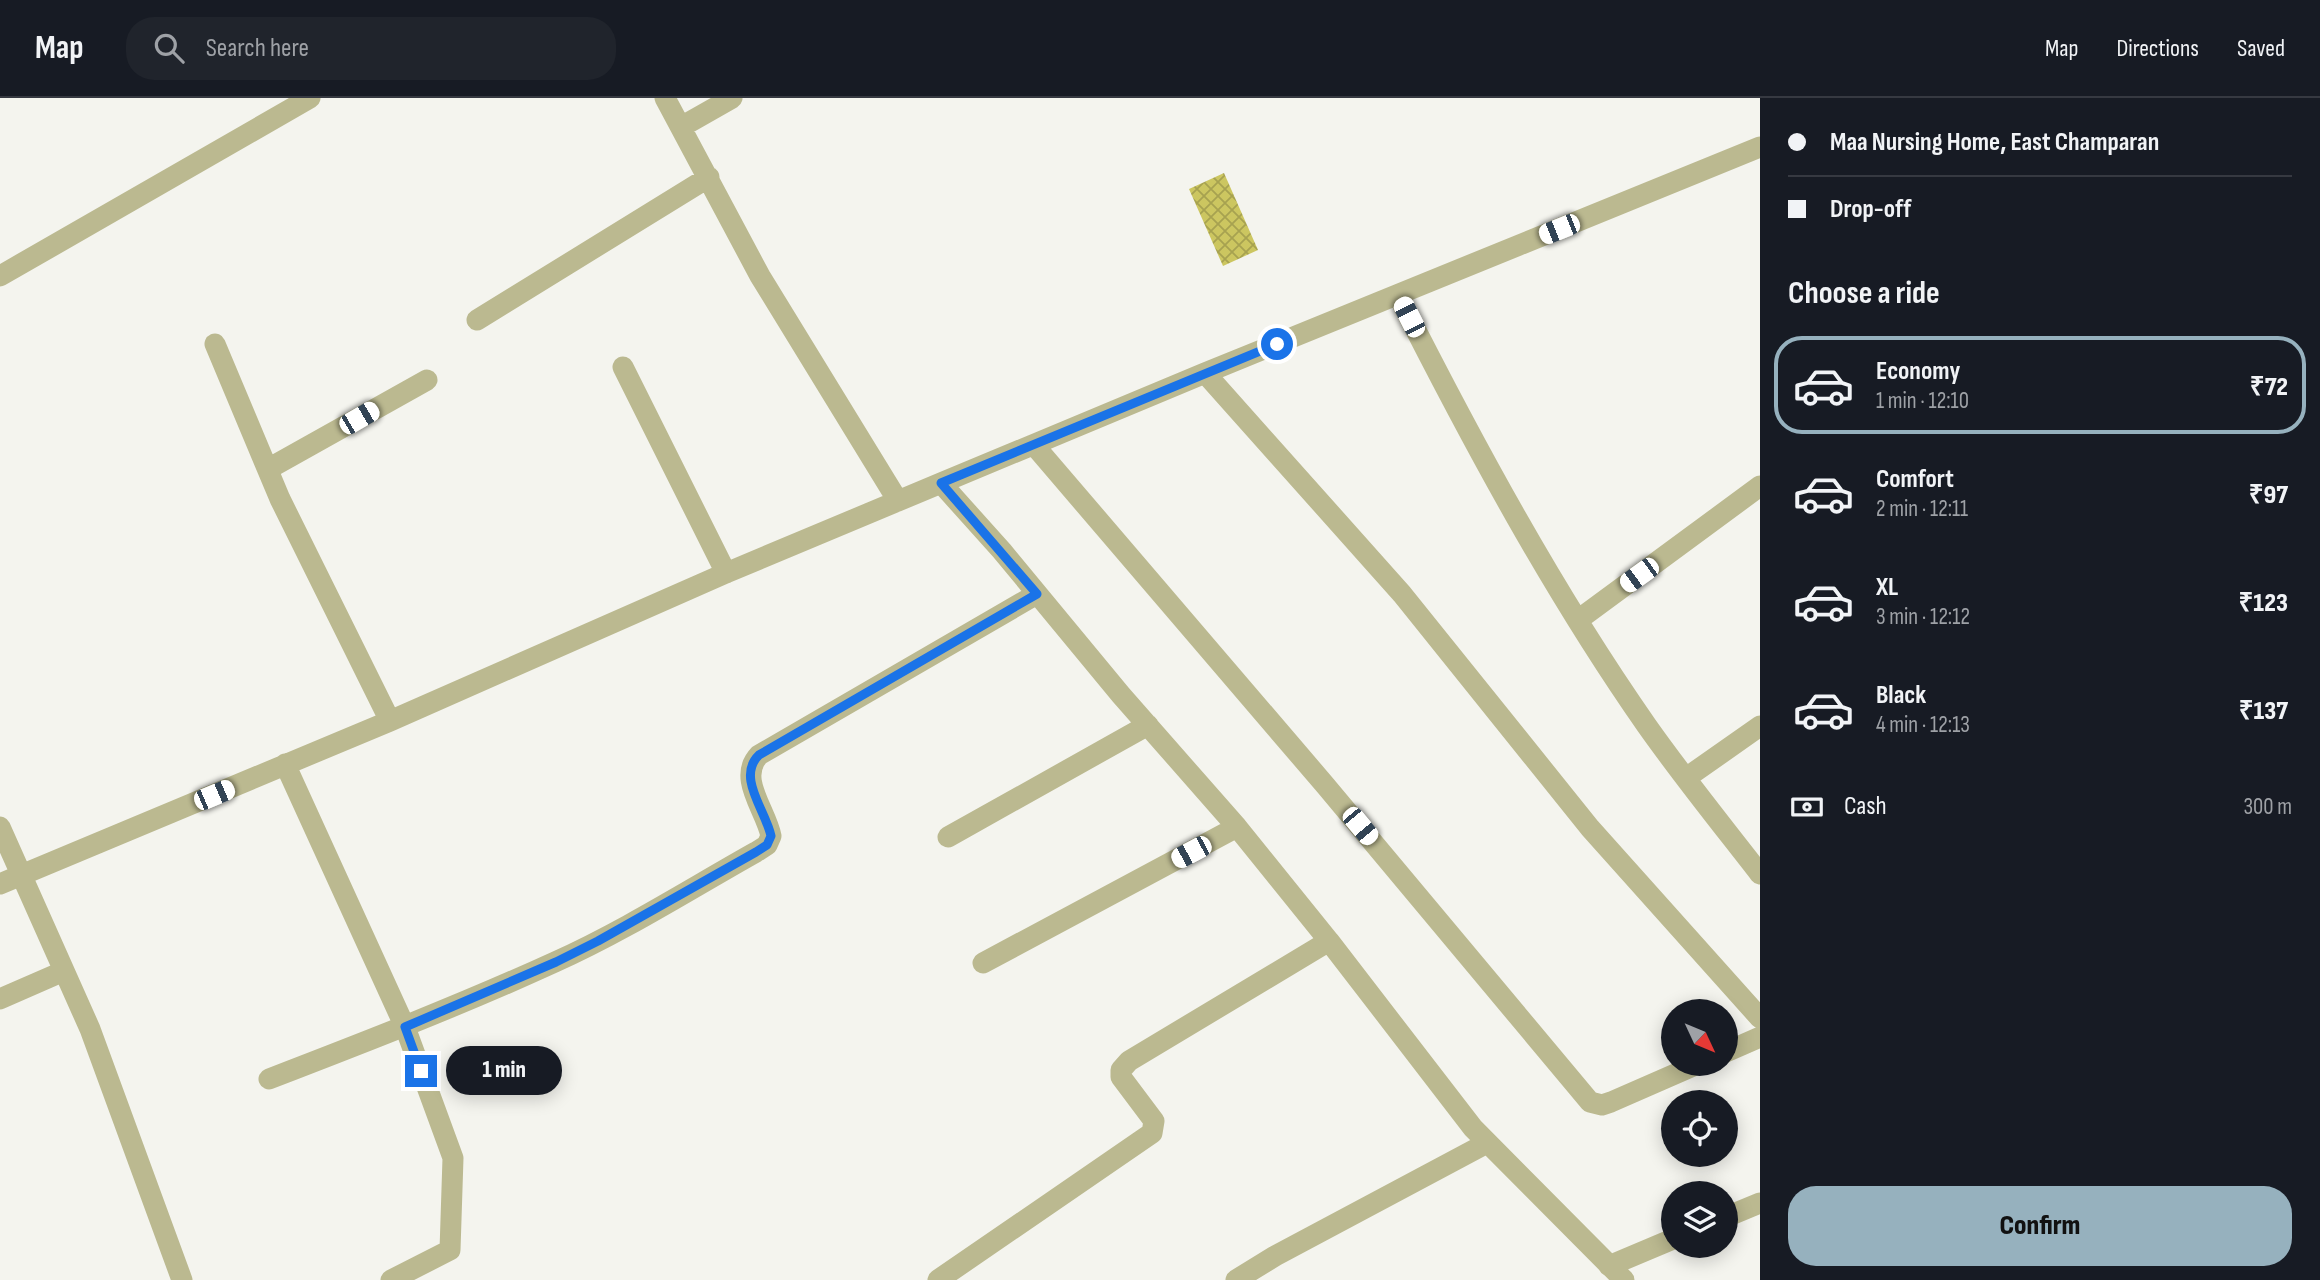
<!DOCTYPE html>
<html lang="en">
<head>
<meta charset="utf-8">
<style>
	body { margin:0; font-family:"Sofia Sans Condensed",sans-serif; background:#20242c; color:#f1f3f6; height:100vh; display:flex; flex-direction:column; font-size:26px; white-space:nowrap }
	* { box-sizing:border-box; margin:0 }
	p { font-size:23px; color:#9ea1a6 }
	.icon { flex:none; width:38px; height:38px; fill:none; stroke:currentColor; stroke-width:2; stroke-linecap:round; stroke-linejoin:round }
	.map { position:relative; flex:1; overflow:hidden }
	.drawer { display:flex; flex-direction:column; background:#171b24; width:560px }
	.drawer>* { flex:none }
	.top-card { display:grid; align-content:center; height:154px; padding:0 28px; background:#171b24 }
	.needle { width:46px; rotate:134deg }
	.tools { position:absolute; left:1661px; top:901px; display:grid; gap:14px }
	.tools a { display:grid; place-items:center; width:77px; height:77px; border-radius:50%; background:#171b24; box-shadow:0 4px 18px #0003; font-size:35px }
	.end { position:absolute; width:32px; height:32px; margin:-16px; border:9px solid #1a73e8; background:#fff; box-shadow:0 0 0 4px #fff }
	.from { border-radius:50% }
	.bubble { position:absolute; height:49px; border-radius:24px; background:#171b24; box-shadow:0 4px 18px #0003; font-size:23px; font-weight:800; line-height:49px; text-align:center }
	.car { position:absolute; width:21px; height:42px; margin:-21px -10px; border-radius:9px; box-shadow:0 0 5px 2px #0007; background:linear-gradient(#fff 24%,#345 0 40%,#fff 0 76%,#345 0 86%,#fff 0) }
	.top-card b { display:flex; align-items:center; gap:24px; height:66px; font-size:26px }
	.top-card b+b { border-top:2px solid #363941 }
	.top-card i { width:18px; height:18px; background:#f1f3f6 }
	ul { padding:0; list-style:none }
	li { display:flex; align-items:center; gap:21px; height:98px; margin:0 14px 10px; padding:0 14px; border:4px solid transparent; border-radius:28px }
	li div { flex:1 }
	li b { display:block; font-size:26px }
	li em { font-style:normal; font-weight:800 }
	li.active { border-color:#96b1be }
	li>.icon { width:63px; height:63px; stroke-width:1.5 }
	h2 { padding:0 28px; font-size:32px; line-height:84px }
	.pay { display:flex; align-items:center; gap:18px; height:77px; padding:0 28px; font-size:26px }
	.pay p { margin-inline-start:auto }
	.cta { display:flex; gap:14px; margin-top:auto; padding:14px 28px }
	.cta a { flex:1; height:80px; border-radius:28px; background:#96b1be; color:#111; font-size:28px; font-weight:800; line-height:80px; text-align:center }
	header { display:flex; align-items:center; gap:42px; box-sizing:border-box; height:98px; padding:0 35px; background:#171b24; border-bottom:2px solid #363941 }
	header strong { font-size:33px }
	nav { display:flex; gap:38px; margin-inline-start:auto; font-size:24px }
	.search { width:490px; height:63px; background:#20242c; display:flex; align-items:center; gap:18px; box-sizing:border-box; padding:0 24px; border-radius:28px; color:#9ea1a6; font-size:26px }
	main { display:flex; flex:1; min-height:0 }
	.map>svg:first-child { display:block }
	.building { fill:url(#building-cross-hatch) }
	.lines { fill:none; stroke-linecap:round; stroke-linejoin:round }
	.minor { stroke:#bbb990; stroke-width:21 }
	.route { stroke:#1a73e8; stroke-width:9 }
</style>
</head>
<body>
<header>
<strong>Map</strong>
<div class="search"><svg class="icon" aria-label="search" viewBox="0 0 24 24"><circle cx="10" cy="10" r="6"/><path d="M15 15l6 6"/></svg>Search here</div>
<nav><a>Map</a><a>Directions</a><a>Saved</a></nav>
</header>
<main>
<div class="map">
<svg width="1760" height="1182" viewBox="0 0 1760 1182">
	<defs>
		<pattern id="building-cross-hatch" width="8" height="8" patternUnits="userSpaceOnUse" patternTransform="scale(1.75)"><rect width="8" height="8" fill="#ccc660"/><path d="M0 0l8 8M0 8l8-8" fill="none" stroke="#a7a250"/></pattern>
	</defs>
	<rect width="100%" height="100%" fill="#f4f4ee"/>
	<path class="building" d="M1224 75 1258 152 1223 168 1189 91Z"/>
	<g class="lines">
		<path class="minor" d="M665 0 760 178 898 403
			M681 29 732 0
			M0 178 310 0
			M1398 197C1473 345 1552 492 1647 628 1683 679 1722 727 1760 776
			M477 222 709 79
			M215 246 280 401 390 623
			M623 269 726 475
			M1205 275 1402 496 1590 730 1760 920
			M1034 347 1325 687 1590 1004 1602 1007 1611 1004 1698 966
			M268 371 427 282
			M941 385 1002 453 1121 597 1237 729 1329 843 1473 1030 1624 1182
			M1578 522 1760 388
			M285 666 405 929 453 1060 450 1152 391 1182
			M1686 680 1760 628
			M0 729 90 931 182 1182
			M948 739 1148 627
			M0 786 390 623 726 475 941 385 1205 275 1760 49
			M983 865 1237 729
			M0 901 64 873
			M1726 954 1760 939
			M269 981C365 944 461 907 555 864 624 833 690 791 756 754L767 747 771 738C766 712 737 680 759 657L1037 496
			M1726 1119 1760 1105
			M1609 1168 1673 1141
			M938 1182 1152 1035 1154 1023 1121 979V972L1129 963 1329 843
			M1236 1182 1275 1158 1487 1045"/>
	</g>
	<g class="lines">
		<path class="route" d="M421 973 405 929 556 864 598 843 756 754 767 747 771 738C766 713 736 679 759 657L1037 496 941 385 1277 246"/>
	</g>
</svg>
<div class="tools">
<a><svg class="needle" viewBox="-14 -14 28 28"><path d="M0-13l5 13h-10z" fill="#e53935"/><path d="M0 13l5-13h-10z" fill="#9ea1a6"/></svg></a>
<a><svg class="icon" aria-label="locate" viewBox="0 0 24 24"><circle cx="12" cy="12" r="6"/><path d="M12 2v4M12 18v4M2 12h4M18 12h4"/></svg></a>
<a><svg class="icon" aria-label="layers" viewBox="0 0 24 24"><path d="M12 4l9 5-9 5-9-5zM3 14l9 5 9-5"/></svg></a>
</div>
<i class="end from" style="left:1277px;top:246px"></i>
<i class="end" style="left:421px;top:973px"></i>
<div class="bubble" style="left:446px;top:948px;width:116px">1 min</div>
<i class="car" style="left:1559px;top:131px;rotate:248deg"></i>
<i class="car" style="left:1409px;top:219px;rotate:333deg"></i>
<i class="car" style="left:359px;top:320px;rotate:60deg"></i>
<i class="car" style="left:1639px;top:477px;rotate:234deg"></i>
<i class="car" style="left:214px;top:697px;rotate:67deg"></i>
<i class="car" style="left:1360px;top:728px;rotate:140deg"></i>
<i class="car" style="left:1191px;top:754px;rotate:242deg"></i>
</div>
<section class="drawer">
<div class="top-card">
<b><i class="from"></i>Maa Nursing Home, East Champaran</b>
<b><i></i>Drop-off</b>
</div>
<h2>Choose a ride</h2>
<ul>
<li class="active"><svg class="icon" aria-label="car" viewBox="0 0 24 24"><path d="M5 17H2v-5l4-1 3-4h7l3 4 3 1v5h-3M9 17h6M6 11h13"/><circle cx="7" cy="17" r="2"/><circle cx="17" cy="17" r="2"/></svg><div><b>Economy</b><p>1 min · 12:10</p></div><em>₹72</em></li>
<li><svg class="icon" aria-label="car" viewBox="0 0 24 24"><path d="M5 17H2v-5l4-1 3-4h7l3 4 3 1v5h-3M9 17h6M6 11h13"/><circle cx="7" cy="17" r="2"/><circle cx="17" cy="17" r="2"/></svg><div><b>Comfort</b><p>2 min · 12:11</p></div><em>₹97</em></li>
<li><svg class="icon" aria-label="car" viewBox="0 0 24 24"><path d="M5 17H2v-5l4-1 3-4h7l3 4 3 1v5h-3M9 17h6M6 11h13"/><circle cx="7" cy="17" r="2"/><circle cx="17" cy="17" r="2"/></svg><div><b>XL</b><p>3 min · 12:12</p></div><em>₹123</em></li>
<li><svg class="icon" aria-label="car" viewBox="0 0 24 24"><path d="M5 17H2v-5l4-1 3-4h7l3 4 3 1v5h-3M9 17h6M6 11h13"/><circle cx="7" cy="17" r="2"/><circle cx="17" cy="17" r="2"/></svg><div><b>Black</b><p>4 min · 12:13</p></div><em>₹137</em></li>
</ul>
<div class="pay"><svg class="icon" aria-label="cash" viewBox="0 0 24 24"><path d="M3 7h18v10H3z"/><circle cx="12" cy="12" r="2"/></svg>Cash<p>300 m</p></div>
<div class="cta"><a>Confirm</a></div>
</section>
</main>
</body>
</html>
